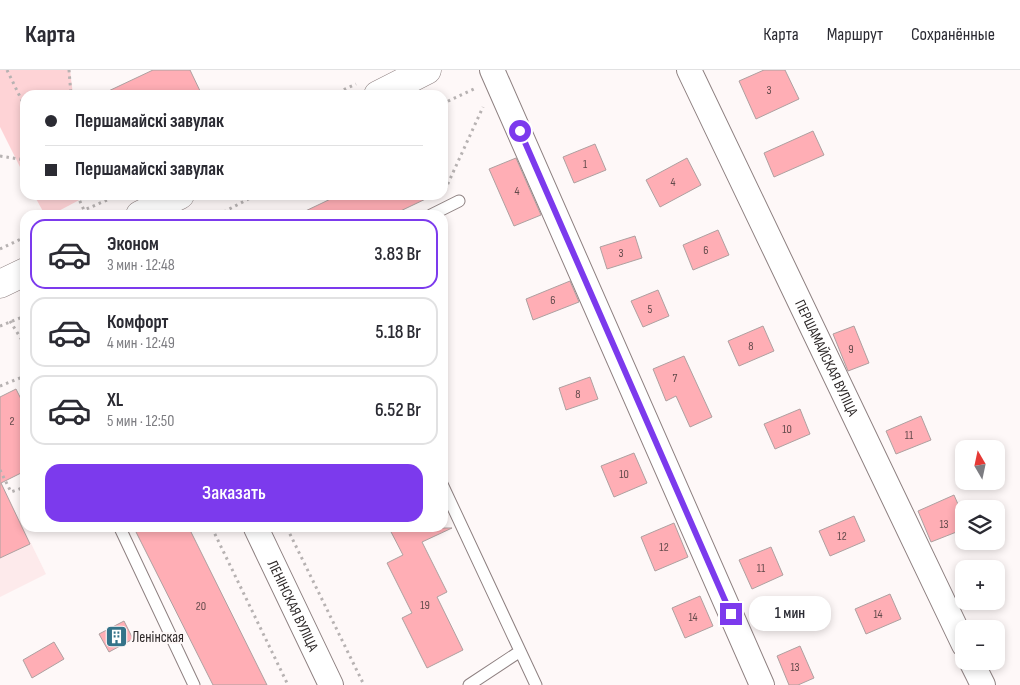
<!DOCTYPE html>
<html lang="ru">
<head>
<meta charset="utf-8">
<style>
	body { margin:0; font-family:"Sofia Sans Condensed",sans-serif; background:#f7f7f7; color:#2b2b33; height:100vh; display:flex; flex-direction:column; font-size:19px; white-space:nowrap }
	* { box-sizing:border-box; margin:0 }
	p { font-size:16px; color:#7c7c81 }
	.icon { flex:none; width:28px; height:28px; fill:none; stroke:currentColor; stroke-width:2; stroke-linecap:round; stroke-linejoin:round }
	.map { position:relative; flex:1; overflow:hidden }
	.side { position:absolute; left:20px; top:140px; width:428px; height:322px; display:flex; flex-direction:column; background:#fff; border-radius:15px; box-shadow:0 2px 8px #0003 }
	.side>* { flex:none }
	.hud { position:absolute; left:20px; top:20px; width:428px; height:110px; border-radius:15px; box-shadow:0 2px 8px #0003; display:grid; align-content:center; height:110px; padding:0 25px; background:#fff }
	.needle { width:32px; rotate:351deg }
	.controls { position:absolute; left:955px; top:370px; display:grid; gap:10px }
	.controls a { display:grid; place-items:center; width:50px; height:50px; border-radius:10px; background:#fff; box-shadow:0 2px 8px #0003; font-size:25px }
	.end { position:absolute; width:22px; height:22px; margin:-11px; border:6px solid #7c3aed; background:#fff; box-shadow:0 0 0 2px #fff }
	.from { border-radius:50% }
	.bubble { position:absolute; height:35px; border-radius:15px; background:#fff; box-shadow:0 2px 8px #0003; font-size:16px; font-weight:600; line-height:35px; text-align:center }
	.hud b { display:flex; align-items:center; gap:18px; height:48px; font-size:19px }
	.hud b+b { border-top:1px solid #e1e1e2 }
	.hud i { width:12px; height:12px; background:#2b2b33 }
	ul { padding:9px 0 0; list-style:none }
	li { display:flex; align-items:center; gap:15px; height:70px; margin:0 10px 8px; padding:0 15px; border:2px solid #e1e1e2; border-radius:15px }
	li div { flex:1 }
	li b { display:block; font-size:19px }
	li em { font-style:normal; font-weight:600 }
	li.current { border-color:#7c3aed }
	li>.icon { width:45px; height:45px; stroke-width:1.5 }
	.primary-button { display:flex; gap:10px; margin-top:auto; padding:10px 25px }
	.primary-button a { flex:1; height:58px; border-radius:15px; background:#7c3aed; color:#fff; font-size:20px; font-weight:600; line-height:58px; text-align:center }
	header { display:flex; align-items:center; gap:30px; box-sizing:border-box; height:70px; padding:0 25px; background:#fff; border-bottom:1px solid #e1e1e2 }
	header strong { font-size:24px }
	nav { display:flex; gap:28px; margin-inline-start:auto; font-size:18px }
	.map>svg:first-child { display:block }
	.built { fill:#fdeaeb }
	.green { fill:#fed3d6 }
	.building { fill:#ffaeb5; stroke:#aea0a0 }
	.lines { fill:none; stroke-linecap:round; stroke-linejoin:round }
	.service-casing { stroke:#8e8081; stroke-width:13 }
	.minor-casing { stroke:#8e8081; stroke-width:26 }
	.secondary-casing { stroke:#8e8081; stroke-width:29 }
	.path { stroke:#b7b2b2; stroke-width:3; stroke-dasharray:2.5 4; stroke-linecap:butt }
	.service { stroke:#fff; stroke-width:11 }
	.minor { stroke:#fff; stroke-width:24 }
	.secondary { stroke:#fff; stroke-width:28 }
	.route { stroke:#7c3aed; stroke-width:6 }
	.labels { text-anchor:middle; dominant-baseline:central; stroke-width:4; stroke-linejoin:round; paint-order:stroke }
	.number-label { font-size:12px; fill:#624a4b }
	.street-label { font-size:15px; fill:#2d2828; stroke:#fef8f8 }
	.poi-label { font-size:15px; fill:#2d2828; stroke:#fef8f8; text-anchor:start }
</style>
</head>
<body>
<header>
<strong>Карта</strong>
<nav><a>Карта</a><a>Маршрут</a><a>Сохранённые</a></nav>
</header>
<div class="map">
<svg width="1020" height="615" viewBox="0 0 1020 615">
	<rect width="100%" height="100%" fill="#fef8f8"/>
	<path class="built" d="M0 410 46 504 0 527Z"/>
	<path class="green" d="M0 0H70L73 25H25V107L0 57Z
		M34 125H85V127L51 145H45Z"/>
	<path class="building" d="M153 0H190L202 25H100Z
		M764 0H785L799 29 756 49 739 11Z
		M813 61 824 85 774 107 764 83Z
		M595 74 606 100 574 113 563 87Z
		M516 88 541 145 514 156 489 99Z
		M687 88 701 115 660 137 646 110Z
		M339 125H434L392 145H297Z
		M718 160 729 185 693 200 683 175Z
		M635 166 642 188 607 199 600 177Z
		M570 211 579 232 533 250 526 229Z
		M658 220 669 246 643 257 631 231Z
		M763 256 774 281 739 296 728 271Z
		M854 256 869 293 848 301 833 264Z
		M684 286 712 347 690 357 676 326 666 331 653 299Z
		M590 307 598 329 566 340 559 318Z
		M16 319 25 337V401L1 413 30 474 0 488V327Z
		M800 339 810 364 775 379 764 354Z
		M921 346 931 370 896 384 886 361Z
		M634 383 647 413 614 427 601 396Z
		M954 425 964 448V459L931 472 918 441Z
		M854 446 865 471 830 486 819 461Z
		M674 453 688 487 655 501 641 467Z
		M134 458H189L267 615H213Z
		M389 458H452L422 472 447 522 437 527 463 580 427 598 402 548 412 543 387 493 403 485Z
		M771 477 783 505 752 519 739 490Z
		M890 524 901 549 866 564 855 539Z
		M700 526 713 556 685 568 672 538Z
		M124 551 133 569 109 582 99 564Z
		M54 572 64 589 32 608 23 590Z
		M800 576 814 608 798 615H789L777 586Z"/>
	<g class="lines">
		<defs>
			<path id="service" d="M431 145 459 131
				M442 414 536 615
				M120 458 194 615
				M469 615 519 582"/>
			<g id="minor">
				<path d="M492 0 762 615"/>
				<path id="s1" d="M689 0 964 575"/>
				<path id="s2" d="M256 458 331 615"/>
				<path d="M971 591 983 615"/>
			</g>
			<path id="secondary" d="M378 25 427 0
				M140 145 180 125
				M0 214 25 202"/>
		</defs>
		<use href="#service" class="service-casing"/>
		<use href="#minor" class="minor-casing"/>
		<use href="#secondary" class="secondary-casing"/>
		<path class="path" d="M7 0 25 37
			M69 0 71 25
			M332 25 356 14
			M442 34 476 18
			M0 86 25 90
			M445 120 483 37
			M77 125 84 140 119 125
			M72 145 84 140
			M218 145 256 125
			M0 179 25 167
			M10 251 25 275
			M0 256 25 246
			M0 316 25 306
			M0 400 11 422 25 417
			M212 458 288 615
			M287 458 364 615"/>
		<use href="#service" class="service"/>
		<use href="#minor" class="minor"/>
		<use href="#secondary" class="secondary"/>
	</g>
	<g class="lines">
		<path class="route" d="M520 61 731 544"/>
	</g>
	<defs>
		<symbol id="building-square" viewBox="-11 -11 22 22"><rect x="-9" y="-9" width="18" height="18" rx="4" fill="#357389" stroke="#fef8f8"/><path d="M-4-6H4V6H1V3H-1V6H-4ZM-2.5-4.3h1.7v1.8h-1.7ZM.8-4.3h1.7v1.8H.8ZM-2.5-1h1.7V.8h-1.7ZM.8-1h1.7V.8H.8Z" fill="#fff"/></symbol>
	</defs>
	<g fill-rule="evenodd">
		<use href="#building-square" x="104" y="554" width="25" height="25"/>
	</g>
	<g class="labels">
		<g class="number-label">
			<text x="769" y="20">3</text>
			<text x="585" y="94">1</text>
			<text x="673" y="112">4</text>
			<text x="517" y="121">4</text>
			<text x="706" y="180">6</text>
			<text x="621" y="183">3</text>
			<text x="553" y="230">6</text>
			<text x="650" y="239">5</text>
			<text x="751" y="276">8</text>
			<text x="851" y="279">9</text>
			<text x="675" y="308">7</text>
			<text x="578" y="324">8</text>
			<text x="12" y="351">2</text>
			<text x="787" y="359">10</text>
			<text x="909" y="365">11</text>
			<text x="624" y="404">10</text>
			<text x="944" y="454">13</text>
			<text x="842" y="466">12</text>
			<text x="664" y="477">12</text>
			<text x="761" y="498">11</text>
			<text x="425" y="535">19</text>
			<text x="201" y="536">20</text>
			<text x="878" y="544">14</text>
			<text x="693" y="547">14</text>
			<text x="795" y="597">13</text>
		</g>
		<g class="street-label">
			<text stroke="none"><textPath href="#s1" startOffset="319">ПЕРШАМАЙСКАЯ ВУЛІЦА</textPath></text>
			<text stroke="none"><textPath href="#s2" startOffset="86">ЛЕНІНСКАЯ ВУЛІЦА</textPath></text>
		</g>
		<g class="poi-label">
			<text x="132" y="567">Ленінская</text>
		</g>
	</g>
</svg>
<div class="controls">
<a><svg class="needle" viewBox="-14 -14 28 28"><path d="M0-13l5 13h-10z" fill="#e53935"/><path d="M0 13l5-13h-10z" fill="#7c7c81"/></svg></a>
<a><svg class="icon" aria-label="layers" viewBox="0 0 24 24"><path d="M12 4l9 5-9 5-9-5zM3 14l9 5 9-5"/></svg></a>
<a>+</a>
<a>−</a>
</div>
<i class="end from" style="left:520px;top:61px"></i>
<i class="end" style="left:731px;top:544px"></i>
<div class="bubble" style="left:749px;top:526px;width:82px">1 мин</div>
<div class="hud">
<b><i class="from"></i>Першамайскі завулак</b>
<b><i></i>Першамайскі завулак</b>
</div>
<section class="side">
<ul>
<li class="current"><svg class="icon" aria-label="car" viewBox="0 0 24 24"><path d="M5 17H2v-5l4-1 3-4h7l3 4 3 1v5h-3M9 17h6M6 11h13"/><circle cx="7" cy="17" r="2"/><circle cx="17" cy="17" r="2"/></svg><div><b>Эконом</b><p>3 мин · 12:48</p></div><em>3.83 Br</em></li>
<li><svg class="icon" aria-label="car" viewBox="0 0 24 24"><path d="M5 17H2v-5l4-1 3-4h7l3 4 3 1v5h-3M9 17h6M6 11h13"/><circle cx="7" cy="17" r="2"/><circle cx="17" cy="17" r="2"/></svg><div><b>Комфорт</b><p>4 мин · 12:49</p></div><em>5.18 Br</em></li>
<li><svg class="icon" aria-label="car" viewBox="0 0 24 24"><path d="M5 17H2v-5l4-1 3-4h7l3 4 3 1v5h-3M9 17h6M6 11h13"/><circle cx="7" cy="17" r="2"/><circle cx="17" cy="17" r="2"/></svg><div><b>XL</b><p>5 мин · 12:50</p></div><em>6.52 Br</em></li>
</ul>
<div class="primary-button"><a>Заказать</a></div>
</section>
</div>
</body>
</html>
